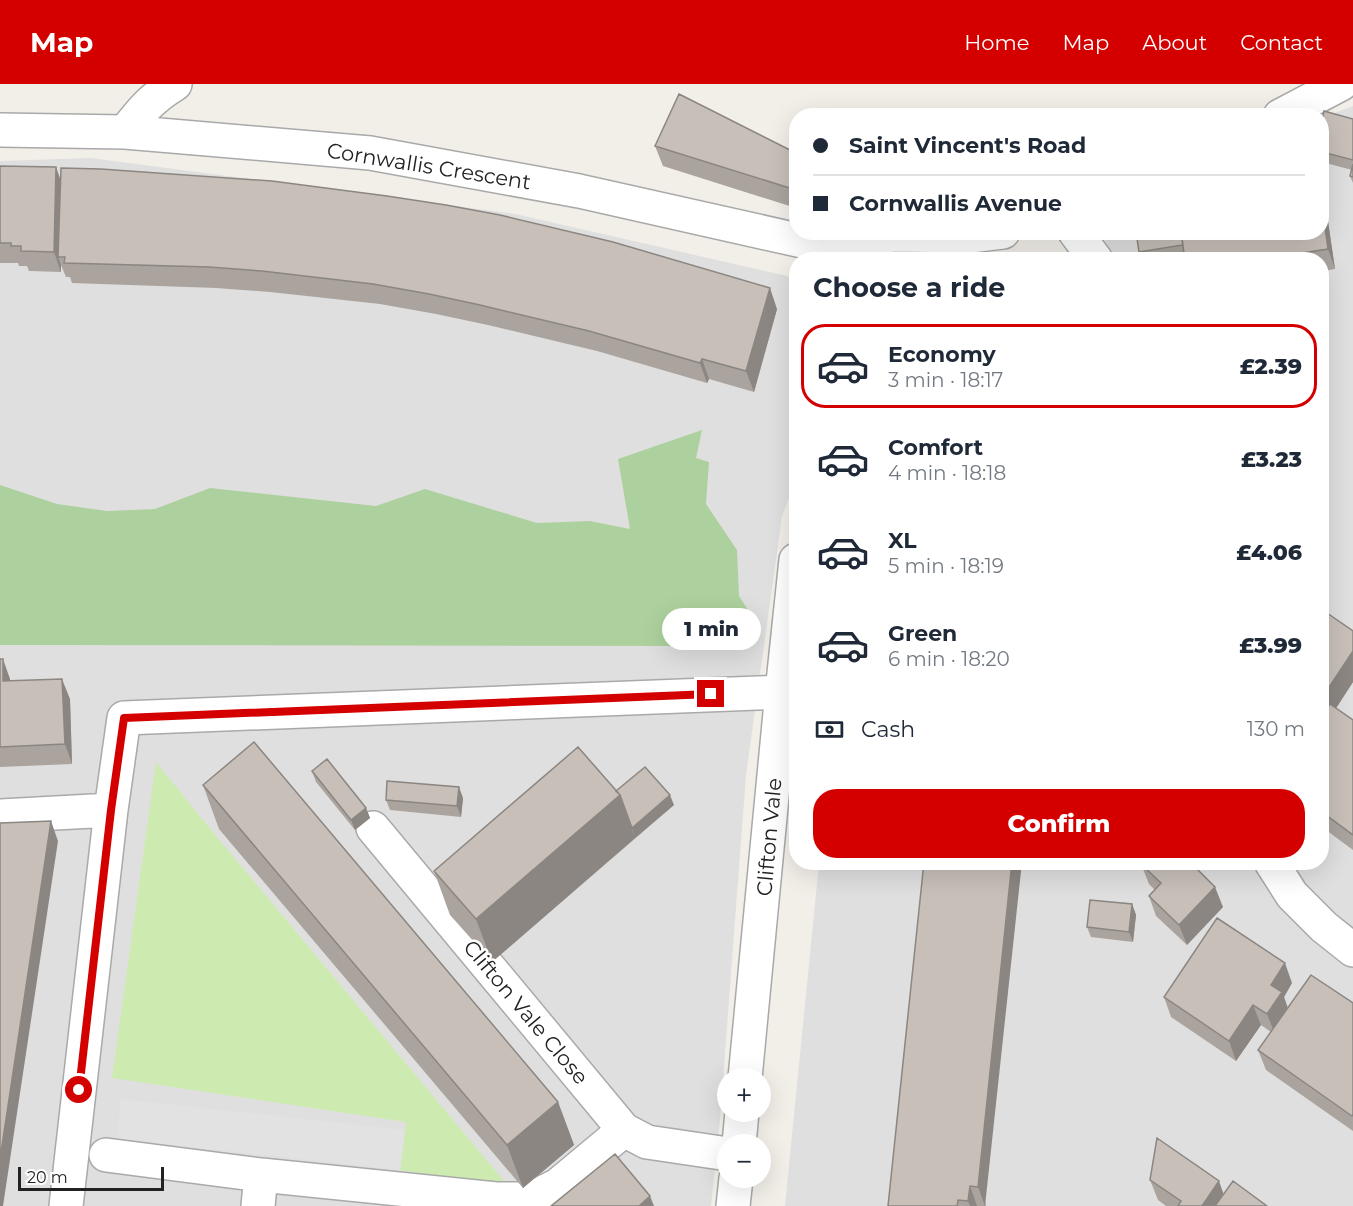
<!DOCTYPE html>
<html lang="en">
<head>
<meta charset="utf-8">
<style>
	body { margin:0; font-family:Montserrat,sans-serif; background:#f2f2f3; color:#1f2937; height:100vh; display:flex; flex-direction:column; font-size:22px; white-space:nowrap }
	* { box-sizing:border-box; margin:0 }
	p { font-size:20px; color:#747a83 }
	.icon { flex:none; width:33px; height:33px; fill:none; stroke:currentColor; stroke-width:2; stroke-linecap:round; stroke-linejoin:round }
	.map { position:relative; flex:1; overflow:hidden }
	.drawer { position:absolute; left:789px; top:168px; width:540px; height:618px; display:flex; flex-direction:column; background:#fff; border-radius:24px; box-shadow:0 6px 24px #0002 }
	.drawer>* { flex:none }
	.guide { position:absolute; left:789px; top:24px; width:540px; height:132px; border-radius:24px; box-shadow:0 6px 24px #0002; display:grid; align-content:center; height:132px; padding:0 24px; background:#fff }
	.tools { position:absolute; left:717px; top:984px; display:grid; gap:12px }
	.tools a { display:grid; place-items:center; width:54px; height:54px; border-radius:50%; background:#fff; box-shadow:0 6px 24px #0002; font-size:30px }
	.scale { position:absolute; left:18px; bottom:15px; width:146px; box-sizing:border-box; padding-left:6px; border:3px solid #222; border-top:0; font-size:16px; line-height:21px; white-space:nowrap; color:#222; -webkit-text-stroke:4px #fff; paint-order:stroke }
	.end { position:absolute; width:27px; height:27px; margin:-14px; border:8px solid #d40000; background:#fff; box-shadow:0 0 0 3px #fff }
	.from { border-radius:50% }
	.bubble { position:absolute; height:42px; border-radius:21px; background:#fff; box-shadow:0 6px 24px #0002; font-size:20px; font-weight:800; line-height:42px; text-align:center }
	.guide b { display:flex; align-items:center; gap:21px; height:57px; font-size:22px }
	.guide b+b { border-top:2px solid #e0e1e3 }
	.guide i { width:15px; height:15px; background:#1f2937 }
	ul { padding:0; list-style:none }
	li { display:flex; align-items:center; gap:18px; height:84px; margin:0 12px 9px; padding:0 12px; border:3px solid transparent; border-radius:24px }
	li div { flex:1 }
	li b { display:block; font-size:22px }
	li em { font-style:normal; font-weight:800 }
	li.current { border-color:#d40000 }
	li>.icon { width:54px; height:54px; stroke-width:1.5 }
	h2 { padding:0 24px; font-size:27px; line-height:72px }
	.pay { display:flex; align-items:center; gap:15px; height:66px; padding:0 24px; font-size:22px }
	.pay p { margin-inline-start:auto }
	.action { display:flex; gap:12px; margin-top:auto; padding:12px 24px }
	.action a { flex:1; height:69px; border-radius:24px; background:#d40000; color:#fff; font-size:24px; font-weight:800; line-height:69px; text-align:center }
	header { display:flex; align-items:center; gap:36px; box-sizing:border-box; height:84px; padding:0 30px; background:#d40000; color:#fff }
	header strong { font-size:28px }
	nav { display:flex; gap:33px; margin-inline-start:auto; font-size:21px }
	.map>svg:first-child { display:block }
	.residential { fill:#e0dfdf }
	.grass { fill:#cdebb0 }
	.forest { fill:#add19e }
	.parking { fill:#e2e2e2 }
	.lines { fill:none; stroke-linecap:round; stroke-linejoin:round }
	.minor-casing { stroke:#a9a9a9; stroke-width:36 }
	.minor { stroke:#fff; stroke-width:33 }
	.wall { fill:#aba49e }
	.shaded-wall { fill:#8b8681 }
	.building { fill:#c7bfb8; stroke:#8b8681; stroke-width:1.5 }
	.route { stroke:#d40000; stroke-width:8 }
	.labels { text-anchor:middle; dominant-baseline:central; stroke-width:5; stroke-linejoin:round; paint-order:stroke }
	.street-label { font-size:21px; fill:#222; stroke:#fff }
</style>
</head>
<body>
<header>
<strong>Map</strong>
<nav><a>Home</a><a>Map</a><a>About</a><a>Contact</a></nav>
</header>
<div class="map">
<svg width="1353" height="1122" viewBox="0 0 1353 1122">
	<rect width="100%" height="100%" fill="#f2efe9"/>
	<path class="residential" d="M1353 22V1122H785L819 779 1322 778V176L1071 175 1119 149 1322 148V34Z
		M91 74 515 130 796 194V396L782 432 746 691 720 1036 711 1122H0V77Z"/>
	<path class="grass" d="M156 678 207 741 509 1103 400 1086 406 1038 112 994Z"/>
	<path class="forest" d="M702 346 696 374 709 378 706 420 737 466 739 512 750 529 717 558 700 562 0 561V401L57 420 107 427 155 425 210 404 376 422 425 405 537 439 590 437 630 445 618 375Z"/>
	<path class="parking" d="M121 1015 405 1046 400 1086 117 1055Z"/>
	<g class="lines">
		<defs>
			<path id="minor" d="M1280 32 1341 0
				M0 46 125 48 370 69 579 107 851 168 861 176
				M125 48C142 26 151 15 175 0
				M1075 148 1096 176
				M851 168 890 151 970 152 1003 148
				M0 732 111 726
				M373 744 624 1046
				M1271 778 1292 811 1324 843 1353 866
				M745 994 782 608 796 476
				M739 1060 742 1028
				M106 1071 261 1091
				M66 1122 111 726 124 634 782 608
				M258 1122 261 1091 496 1115H530L558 1101 624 1046 647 1058 728 1070
				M733 1122 736 1094"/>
		</defs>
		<use href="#minor" class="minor-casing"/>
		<use href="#minor" class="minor"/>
	</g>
	<path class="wall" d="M1353 35V99L1350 92 1352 86 1322 78V36Z
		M655 62 796 69V124L663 82Z
		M0 82 56 83 61 97 777 225 754 308 709 295 707 299 597 267 488 241 436 230 380 220 270 208 216 204 72 199 70 193H66L61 181V188L29 187 27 182H19L18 179H0Z
		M1322 111 1326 124 1335 185 1322 187V176H1185L1184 172 1162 176H1142L1139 168 1136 148H1322Z
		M1322 535 1353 547V598L1336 624 1353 636V766L1322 743Z
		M0 575 10 595V597L70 615 72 680 0 683Z
		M312 687 366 724 370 734 355 746 316 698Z
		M203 701 558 1018 574 1061 523 1104 219 745Z
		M616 707 674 721 492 878 450 831 434 787Z
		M463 714 461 733 390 726 386 716Z
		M924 778 986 1122H888Z
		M1141 780 1223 823 1187 861 1156 832 1149 812 1155 806 1149 800Z
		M1132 820 1136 831 1133 858 1091 853 1087 843Z
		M1292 899 1284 913 1288 924 1353 919V1047L1266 986 1258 966 1271 948 1261 941 1236 977 1171 933 1164 913Z
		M1150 1096 1224 1110 1267 1122H1166L1158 1116Z"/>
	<path class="shaded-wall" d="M56 83 63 104 58 173 61 181V188L54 168Z
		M1322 111 1326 124 1335 185 1328 165 1322 122Z
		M770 204 777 225 754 308 746 287Z
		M702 275 709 295 707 299 700 279Z
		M1353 567V598L1322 646V614Z
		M3 575 10 595 11 617 3 597Z
		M62 595 70 615 72 680 65 660Z
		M459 703 463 714 461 733 457 722Z
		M620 711 635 754 492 878 476 835Z
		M670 711 674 721 635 754 632 744Z
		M366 724 370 734 355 746 351 736Z
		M51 737 58 757 3 1122H0V1075Z
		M1012 778H1022L985 1122 978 1103Z
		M1215 803 1223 823 1187 861 1179 841Z
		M1132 820 1136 831 1133 858 1129 848Z
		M1285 879 1292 899 1284 913 1289 928 1275 950 1267 930 1271 901Z
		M1253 921 1261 941 1236 977 1229 957Z
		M558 1018 574 1061 523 1104 507 1061Z
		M1219 1097 1226 1117 1223 1122H1202Z
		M970 1102 977 1122H970L968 1117Z
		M650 1112 654 1122H639Z"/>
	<path class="building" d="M679 10 796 69V106L655 62Z
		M1324 27 1353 35V76L1322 68V36Z
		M1353 80V93L1350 92Z
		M0 82 56 83 54 168 21 167V162H11V159H0Z
		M61 84 101 85 272 97 387 112 446 121 500 131 613 158 770 204 746 287 702 275 700 279 589 247 480 221 429 210 373 200 262 187 209 183 64 179 65 173H58Z
		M1322 122 1328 165 1256 176H1185L1181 148H1322Z
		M1136 148H1181L1183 161 1139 168Z
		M1327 529 1353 547V567L1322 614V535L1323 536Z
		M0 575H3V597L62 595 65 660 0 663Z
		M1330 620 1353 636V751L1322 728V632Z
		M254 658 558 1018 507 1061 203 701Z
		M578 663 620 711 476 835 434 787Z
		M327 675 366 724 351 736 312 687Z
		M645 683 670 711 632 744 620 711 616 707Z
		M387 697 459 703 457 722 386 716Z
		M51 737 0 1075V739Z
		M924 778H1012L978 1103 970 1102 968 1117 958 1116 957 1122H888Z
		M1143 778H1190L1215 803 1179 841 1149 812 1161 799 1141 780Z
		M1090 816 1132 820 1129 848 1087 843Z
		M1217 834 1285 879 1271 901 1282 908 1267 930 1253 921 1229 957 1164 913Z
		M1311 891 1353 919V1030L1352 1032 1258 966Z
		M1157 1054 1219 1097 1202 1122H1178L1181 1117 1150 1096Z
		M615 1070 650 1112 639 1122H551Z
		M1233 1097 1267 1122H1215Z"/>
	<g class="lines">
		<path class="route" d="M79 1006 111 726 124 634 711 610"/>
	</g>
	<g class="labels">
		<g class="street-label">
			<text transform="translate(429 82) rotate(9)">Cornwallis Crescent</text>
			<text transform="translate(769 753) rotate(-85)">Clifton Vale</text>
			<text transform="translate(526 928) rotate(50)">Clifton Vale Close</text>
		</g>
	</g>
</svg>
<div class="tools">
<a>+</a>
<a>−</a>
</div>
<div class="scale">20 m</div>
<i class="end from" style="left:79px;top:1006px"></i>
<i class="end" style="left:711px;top:610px"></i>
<div class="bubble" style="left:662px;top:524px;width:99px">1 min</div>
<div class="guide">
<b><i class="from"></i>Saint Vincent's Road</b>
<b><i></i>Cornwallis Avenue</b>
</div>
<section class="drawer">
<h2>Choose a ride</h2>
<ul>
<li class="current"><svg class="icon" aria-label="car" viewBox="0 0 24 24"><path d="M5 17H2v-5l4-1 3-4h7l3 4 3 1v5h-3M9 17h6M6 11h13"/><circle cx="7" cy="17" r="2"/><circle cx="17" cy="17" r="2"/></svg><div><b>Economy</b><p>3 min · 18:17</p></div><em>£2.39</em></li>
<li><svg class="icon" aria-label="car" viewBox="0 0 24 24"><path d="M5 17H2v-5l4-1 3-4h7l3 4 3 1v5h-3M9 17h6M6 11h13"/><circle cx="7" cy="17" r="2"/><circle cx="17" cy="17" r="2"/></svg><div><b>Comfort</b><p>4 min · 18:18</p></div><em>£3.23</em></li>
<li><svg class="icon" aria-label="car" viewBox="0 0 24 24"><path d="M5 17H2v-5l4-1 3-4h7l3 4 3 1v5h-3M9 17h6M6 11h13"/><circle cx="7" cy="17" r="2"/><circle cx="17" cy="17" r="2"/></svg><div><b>XL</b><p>5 min · 18:19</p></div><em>£4.06</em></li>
<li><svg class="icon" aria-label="car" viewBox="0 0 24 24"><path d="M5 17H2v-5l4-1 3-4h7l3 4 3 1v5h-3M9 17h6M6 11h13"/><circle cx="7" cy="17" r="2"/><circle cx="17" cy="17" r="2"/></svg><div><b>Green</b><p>6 min · 18:20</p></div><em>£3.99</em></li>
</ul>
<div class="pay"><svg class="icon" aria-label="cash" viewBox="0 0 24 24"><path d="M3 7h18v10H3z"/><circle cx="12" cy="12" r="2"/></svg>Cash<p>130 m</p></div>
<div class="action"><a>Confirm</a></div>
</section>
</div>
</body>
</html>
